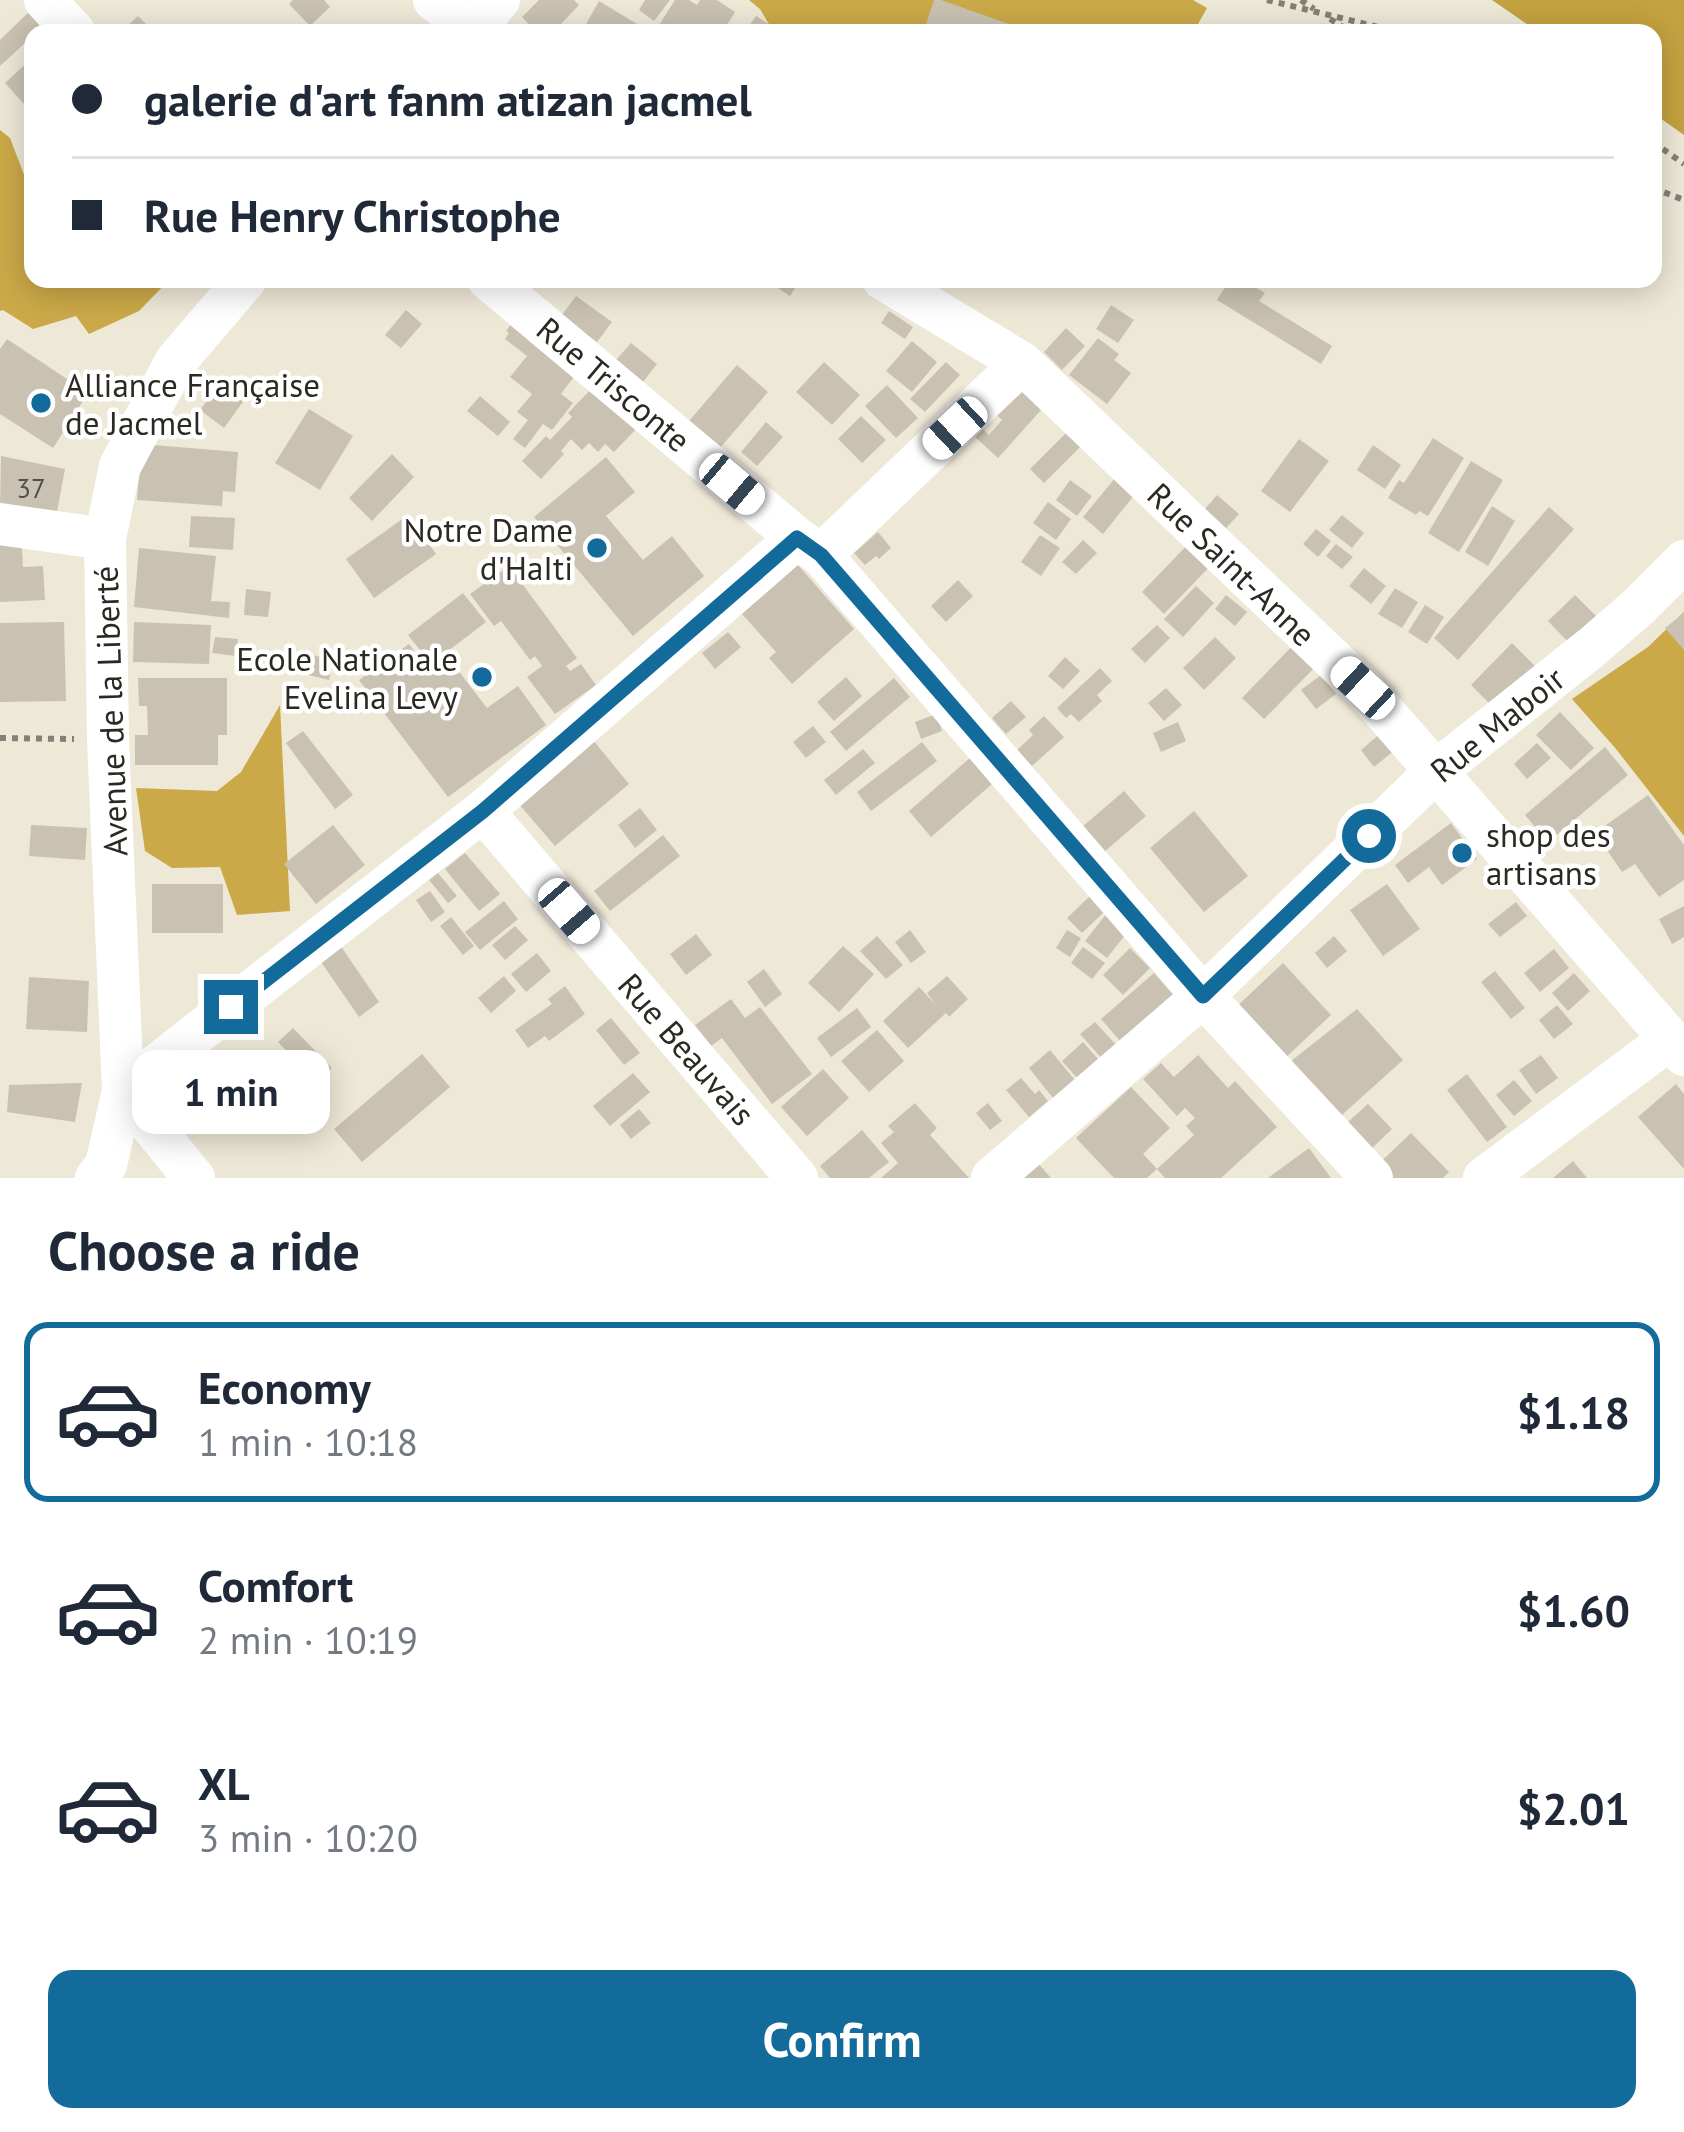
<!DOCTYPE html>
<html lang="en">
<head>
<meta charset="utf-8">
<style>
	body { margin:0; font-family:"PT Sans",sans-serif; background:#f2f2f3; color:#1f2937; height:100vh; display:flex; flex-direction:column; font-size:45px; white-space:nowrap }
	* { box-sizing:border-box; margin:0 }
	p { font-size:39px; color:#747a83 }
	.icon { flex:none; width:66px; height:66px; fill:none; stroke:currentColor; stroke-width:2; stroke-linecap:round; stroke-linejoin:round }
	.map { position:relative; height:1178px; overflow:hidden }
	.drawer { display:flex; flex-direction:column; background:#fff; flex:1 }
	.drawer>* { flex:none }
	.hud { position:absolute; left:24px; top:24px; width:1638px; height:264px; border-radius:24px; box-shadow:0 6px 30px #0003; display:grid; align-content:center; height:264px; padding:0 48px; background:#fff }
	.end { position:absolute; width:54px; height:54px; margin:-27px; border:15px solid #126b9b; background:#fff; box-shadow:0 0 0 6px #fff }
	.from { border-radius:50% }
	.bubble { position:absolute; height:84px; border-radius:24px; background:#fff; box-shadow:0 6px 30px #0003; font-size:39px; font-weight:700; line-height:84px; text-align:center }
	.car { position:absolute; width:36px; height:72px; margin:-36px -18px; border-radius:15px; box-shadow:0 0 9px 3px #0007; background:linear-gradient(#fff 24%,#345 0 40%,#fff 0 76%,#345 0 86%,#fff 0) }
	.hud b { display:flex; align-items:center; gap:42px; height:114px; font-size:45px }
	.hud b+b { border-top:3px solid #e0e1e3 }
	.hud i { width:30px; height:30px; background:#1f2937 }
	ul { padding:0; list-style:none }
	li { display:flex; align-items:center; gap:36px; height:180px; margin:0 24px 18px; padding:0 24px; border:6px solid transparent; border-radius:24px }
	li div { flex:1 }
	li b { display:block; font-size:45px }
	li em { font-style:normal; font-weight:700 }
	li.on { border-color:#126b9b }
	li>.icon { width:108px; height:108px; stroke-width:1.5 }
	h2 { padding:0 48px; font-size:54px; line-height:144px }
	.button { display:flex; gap:24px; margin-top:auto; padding:24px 48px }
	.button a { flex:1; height:138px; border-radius:24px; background:#126b9b; color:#fff; font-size:48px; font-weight:700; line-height:138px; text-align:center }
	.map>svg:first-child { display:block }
	.forest { fill:#cba948 }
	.water { fill:#c4a240 }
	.building { fill:#c9c2b2 }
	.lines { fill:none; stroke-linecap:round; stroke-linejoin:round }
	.path { stroke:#858075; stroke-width:6; stroke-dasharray:6 6; stroke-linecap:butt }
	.minor { stroke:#fff; stroke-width:42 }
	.route { stroke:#126b9b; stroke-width:15 }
	.poi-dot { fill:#126b9b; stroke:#fff; stroke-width:4.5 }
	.labels { text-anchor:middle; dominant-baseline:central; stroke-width:9; stroke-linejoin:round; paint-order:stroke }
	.number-label { font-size:27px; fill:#534f47 }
	.poi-label { font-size:33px; fill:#2c2923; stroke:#fff; text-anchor:start }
	.street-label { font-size:33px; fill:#2c2923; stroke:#fff }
</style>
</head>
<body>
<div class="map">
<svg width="1684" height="1178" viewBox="0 0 1684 1178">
	<rect width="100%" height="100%" fill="#eee8d7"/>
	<path class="forest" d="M749 0H1193L1207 8 1193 33H774L760 9Z
		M0 130 10 138 33 198V279H170L139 311 89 334 76 316 33 329 3 310 0 311Z
		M1684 612V836L1616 749 1572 699 1648 647Z
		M280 705 290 911 237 915 220 867 172 868 145 851 136 788 217 791 241 772Z"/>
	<path class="water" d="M1492 0H1684V135L1653 113V33H1540Z"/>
	<path class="building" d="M293 0H324L330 7 310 26 289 4Z
		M539 0H574L579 5 560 25 566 31 564 33H537L522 17Z
		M645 0H670L654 21 639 10Z
		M675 0H689L697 5 700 0H717L735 12 722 33H654Z
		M934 0H941L1034 33H923Z
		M599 1 637 24 632 33H581Z
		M34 7 48 22 0 66V40Z
		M138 16 155 33H120Z
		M756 16 777 29 774 33H744Z
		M33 57V114L5 83Z
		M764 279H801L790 296Z
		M1230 279H1242L1265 293 1259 301 1332 346 1321 364 1217 300Z
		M576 296 612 322 597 342 561 316Z
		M1111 305 1134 320 1118 343 1096 329Z
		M406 310 422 324 401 348 385 335Z
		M889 311 913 327 905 339 881 323Z
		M514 320 579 370 561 394 573 403 552 430 543 424 525 448 513 439 528 420 517 412 532 394 510 377 527 356 505 339 509 333 506 331Z
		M1066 328 1085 346 1062 370 1044 352Z
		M1098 338 1119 354 1114 360 1131 373 1107 404 1069 375Z
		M7 339 88 393 53 448 0 414V349Z
		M912 341 937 362 912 392 886 371Z
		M631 343 657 364 643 382 616 360Z
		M824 362 860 395 832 425 796 392Z
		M946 362 960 375 925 412 910 399Z
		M737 365 768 392 720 448 689 421Z
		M1010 367 1049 401 998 458 975 437 983 429 989 435 1002 420 980 400Z
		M221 382 245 399 224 428 200 410Z
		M596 384 639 426 614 452 605 444 598 452 589 443 582 450 571 439 561 451 564 454 541 479 522 461 546 436 550 440 572 417 568 413Z
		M887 385 918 418 896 438 865 406Z
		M480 396 510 422 498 436 467 411Z
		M309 409 353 436 320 490 275 463Z
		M861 416 886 440 862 463 838 439Z
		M766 422 783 437 757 466 741 452Z
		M1071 428 1085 442 1044 483 1030 469Z
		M1433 438 1464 458 1428 516 1419 511 1416 515 1388 498 1399 480 1404 483Z
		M1299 439 1329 461 1290 512 1261 491Z
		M141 444 238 452 235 492 223 491 222 506 137 500Z
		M1373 445 1401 465 1385 489 1357 470Z
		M392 454 414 477 372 521 349 498Z
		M1 456 65 469 56 517 0 506Z
		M606 457 635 492 606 516 643 560 672 536 704 576 633 636 534 517Z
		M1471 461 1503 480 1459 552 1428 533Z
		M1120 472 1140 488 1103 534 1083 517Z
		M1070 480 1092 496 1077 516 1056 500Z
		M1217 495 1239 514 1226 528 1205 509Z
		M1048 502 1071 519 1056 540 1033 523Z
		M1492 506 1515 521 1488 566 1465 552Z
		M1549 507 1574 529 1458 660 1434 638Z
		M408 515 436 554 374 598 346 559Z
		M1342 515 1364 533 1352 548 1329 530Z
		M191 516 235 518 233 550 189 547Z
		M0 527 21 534 23 567 43 566 45 600 0 602Z
		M1316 529 1331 541 1318 557 1303 544Z
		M878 532 891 548 879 559 876 556 865 565 854 553Z
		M1040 535 1060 548 1041 576 1021 562Z
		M1194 538 1216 560 1164 614 1142 592Z
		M1083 540 1097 553 1076 574 1062 562Z
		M1336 544 1353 557 1342 569 1326 556Z
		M139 548 216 556 211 601 230 602 229 618 134 607Z
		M798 565 854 629 792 684 769 658 776 652 742 614Z
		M509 566 577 658 566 666 570 671 581 664 596 685 555 714 527 677 542 666 535 656 530 660 501 621 494 626 470 594Z
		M1364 568 1386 586 1371 604 1349 586Z
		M958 580 973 596 946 622 931 606Z
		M1196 586 1214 603 1183 637 1164 619Z
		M1395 588 1418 602 1402 628 1378 614Z
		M246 589 271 592 268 617 244 615Z
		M463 593 486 622 431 664 408 635Z
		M1226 595 1247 612 1235 626 1215 609Z
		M1575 595 1599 619 1572 646 1548 621Z
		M1425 605 1444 617 1427 644 1408 632Z
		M1684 613V650L1665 628Z
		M64 622 66 701 0 702V623Z
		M134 622 211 625 209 664 133 662Z
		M1157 625 1170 638 1145 663 1131 649Z
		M728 632 741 647 715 669 702 653Z
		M215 637 238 639 236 656 212 653Z
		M1215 637 1236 658 1204 690 1183 668Z
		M1299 639 1321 661 1264 719 1242 698Z
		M1512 643 1537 668 1496 710 1471 685Z
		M409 644 432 674 450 660 487 708 518 686 546 725 448 797 359 680Z
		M305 653 333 660 329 680 300 673Z
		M1065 657 1080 671 1063 689 1048 676Z
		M1100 668 1112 681 1097 695 1102 701 1079 722 1071 714 1066 718 1057 708Z
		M1321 675 1336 694 1316 709 1301 690Z
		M846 677 862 696 834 721 817 702Z
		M138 678H227V735H218V765H135V735H148L147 706H139Z
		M894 678 910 697 846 751 830 732Z
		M1166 688 1182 705 1164 721 1148 703Z
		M1011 701 1026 717 1006 734 992 718Z
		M1560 712 1594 748 1571 770 1536 735Z
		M936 714 942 731 921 739 915 722Z
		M1044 716 1064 737 1032 766 1017 750 1033 735 1029 730Z
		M1178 722 1186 741 1161 752 1153 733Z
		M813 726 826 742 806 758 793 742Z
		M303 731 353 795 335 809 286 743Z
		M1381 733 1395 750 1374 767 1361 750Z
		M593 740 629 784 555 846 518 803Z
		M922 742 937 761 871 811 857 792Z
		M1537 743 1551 758 1527 779 1514 764Z
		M1605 747 1628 775 1548 842 1525 815Z
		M863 749 875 763 836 795 824 780Z
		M970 758 992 784 931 837 909 811Z
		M1124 791 1146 816 1104 852 1082 827Z
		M1648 795 1684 845V880L1659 897 1635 864 1622 872 1595 833Z
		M640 808 657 830 635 848 618 825Z
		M1194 811 1248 876 1204 912 1150 848Z
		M1451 823 1477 859 1442 885 1429 867 1408 883 1395 865Z
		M31 825 87 828 85 860 29 856Z
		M333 825 365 865 316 904 284 864Z
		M663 835 680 856 610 911 594 891Z
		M465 853 500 894 479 911 445 869Z
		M438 873 457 896 448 903 429 880Z
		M152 884H223V933H152Z
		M1387 884 1420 929 1383 956 1350 910Z
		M430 891 445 912 431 922 416 900Z
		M1091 895 1105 911 1082 933 1067 918Z
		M504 901 518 919 480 950 465 932Z
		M1516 902 1527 916 1500 937 1488 924Z
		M1684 906V937L1672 944 1659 919Z
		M1107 913 1129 930 1107 958 1085 941Z
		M451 917 474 946 463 955 440 926Z
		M515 926 528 940 505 960 492 945Z
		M910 930 926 952 911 963 895 942Z
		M1067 930 1081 938 1070 957 1056 948Z
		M696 934 712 955 686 975 670 954Z
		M877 936 903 965 886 979 860 951Z
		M1334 936 1347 951 1327 968 1315 953Z
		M340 945 379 1002 359 1017 321 962Z
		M843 946 874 974 839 1012 808 983Z
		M1083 947 1105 963 1092 979 1071 963Z
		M1130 948 1150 968 1123 995 1103 975Z
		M1554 949 1569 968 1540 992 1524 973Z
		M537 953 551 971 526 992 511 974Z
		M1283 963 1331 1015 1282 1061 1234 1009Z
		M764 969 782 994 765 1007 747 982Z
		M1495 971 1525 1008 1511 1019 1481 982Z
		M1154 973 1174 996 1121 1042 1101 1019Z
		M1574 973 1590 991 1568 1011 1552 993Z
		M504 976 516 991 491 1013 478 998Z
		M947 976 968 999 949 1017 946 1013 908 1048 883 1021 919 987 936 1005 927 993Z
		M29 977 89 981 87 1032 26 1029Z
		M565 986 585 1014 549 1041 545 1036 528 1048 515 1030 552 1004 548 999Z
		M731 999 745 1018 760 1007 812 1074 772 1104 722 1038 711 1046 695 1025Z
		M1557 1005 1573 1024 1554 1039 1539 1020Z
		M857 1008 871 1027 831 1057 817 1038Z
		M1357 1009 1403 1060 1333 1123 1286 1065Z
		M611 1018 640 1053 624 1065 596 1030Z
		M1095 1022 1119 1048 1104 1061 1080 1034Z
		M293 1028 332 1068 317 1083 278 1042Z
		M877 1030 904 1061 869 1092 841 1061Z
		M1083 1042 1099 1060 1078 1079 1062 1061Z
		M1050 1050 1079 1085 1057 1103 1029 1068Z
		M422 1054 450 1087 362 1162 334 1129Z
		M1198 1055 1228 1088 1235 1081 1277 1127 1221 1178H1165L1157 1169 1194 1135 1186 1126 1195 1118 1185 1108 1177 1116 1143 1079 1161 1063 1174 1077Z
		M1541 1055 1558 1078 1536 1094 1519 1070Z
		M220 1056 239 1083 198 1112 179 1085Z
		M823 1069 849 1098 807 1136 781 1107Z
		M633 1073 650 1092 610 1126 593 1106Z
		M1467 1074 1507 1127 1487 1142 1447 1090Z
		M1021 1078 1035 1094 1039 1090 1048 1101 1029 1117 1006 1090Z
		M1514 1080 1532 1101 1514 1116 1496 1095Z
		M82 1083 75 1122 7 1112 9 1085Z
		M1676 1084 1684 1094V1169L1638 1117Z
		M1131 1087 1170 1128 1143 1154 1157 1169 1147 1178H1114L1076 1138Z
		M915 1103 937 1128 930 1135 969 1178H881L898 1163 881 1143 894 1132 888 1126Z
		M988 1103 1002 1121 990 1130 976 1113Z
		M1368 1104 1392 1129 1365 1155 1340 1129Z
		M639 1109 651 1123 631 1139 620 1125Z
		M862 1130 889 1162 869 1178H830L820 1166Z
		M1411 1133 1449 1172 1443 1178H1377L1371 1171Z
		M1309 1148 1331 1178H1268Z
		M1036 1161 1051 1178H1017Z
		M1573 1161 1587 1178H1553Z"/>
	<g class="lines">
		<path class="path" d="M1267 0 1403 33
			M1301 0 1314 9
			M1330 19 1353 33
			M1653 142 1684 164
			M1653 188 1684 200
			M0 738 74 739"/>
		<path class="minor" d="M45 0 75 33
			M434 0 479 33
			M471 33 499 0
			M488 279 797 538 821 555 1203 996 1372 1178
			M883 279 1022 363 1363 688 1684 1055
			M0 524 105 539
			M821 555 1022 363
			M483 811 797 1178
			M123 1091 483 811 797 538
			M123 1091 194 1178
			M96 1178 106 1165 123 1091 108 739 105 539 120 466 176 361 246 279
			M992 1178 1203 996 1435 772 1592 647 1637 608 1684 561
			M1484 1178 1670 1039"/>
	</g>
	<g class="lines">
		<path class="route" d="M231 1007 483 811 797 538 821 555 1203 996 1369 836"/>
	</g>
	<g class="poi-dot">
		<circle cx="41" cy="403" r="12"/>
		<circle cx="597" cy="548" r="12"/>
		<circle cx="482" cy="677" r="12"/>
		<circle cx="1462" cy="853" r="12"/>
	</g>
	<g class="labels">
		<g class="number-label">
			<text x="31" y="488">37</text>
		</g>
		<g class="poi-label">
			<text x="65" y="384">Alliance Française<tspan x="65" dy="38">de Jacmel</tspan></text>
			<text x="573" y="529" text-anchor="end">Notre Dame<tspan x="573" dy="38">d'HaIti</tspan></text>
			<text x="458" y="658" text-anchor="end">Ecole Nationale<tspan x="458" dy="38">Evelina Levy</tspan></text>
			<text x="1486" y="834">shop des<tspan x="1486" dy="38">artisans</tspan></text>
		</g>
		<g class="street-label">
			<text transform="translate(614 384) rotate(40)">Rue Trisconte</text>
			<text transform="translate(1232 564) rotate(44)">Rue Saint-Anne</text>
			<text transform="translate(110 711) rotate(-92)">Avenue de la Liberté</text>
			<text transform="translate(1497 724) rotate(-39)">Rue Maboir</text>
			<text transform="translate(687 1049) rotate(49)">Rue Beauvais</text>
		</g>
	</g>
</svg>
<i class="end from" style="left:1369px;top:836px"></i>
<i class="end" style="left:231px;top:1007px"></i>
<div class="bubble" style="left:132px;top:1050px;width:198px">1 min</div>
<i class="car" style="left:955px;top:428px;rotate:227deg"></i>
<i class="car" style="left:732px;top:484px;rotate:130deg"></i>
<i class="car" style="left:1363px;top:688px;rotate:313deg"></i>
<i class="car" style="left:569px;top:911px;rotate:139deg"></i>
<div class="hud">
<b><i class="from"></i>galerie d'art fanm atizan jacmel</b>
<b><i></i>Rue Henry Christophe</b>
</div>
</div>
<section class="drawer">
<h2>Choose a ride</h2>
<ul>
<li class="on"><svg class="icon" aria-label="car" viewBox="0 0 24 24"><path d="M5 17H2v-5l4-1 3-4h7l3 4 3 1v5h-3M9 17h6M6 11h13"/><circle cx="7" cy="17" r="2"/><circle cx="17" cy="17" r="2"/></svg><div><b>Economy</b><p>1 min · 10:18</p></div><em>$1.18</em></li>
<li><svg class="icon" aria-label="car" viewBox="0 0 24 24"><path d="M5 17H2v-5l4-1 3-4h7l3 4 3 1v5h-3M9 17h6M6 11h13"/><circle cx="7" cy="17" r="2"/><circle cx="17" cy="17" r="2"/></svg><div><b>Comfort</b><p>2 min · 10:19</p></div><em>$1.60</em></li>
<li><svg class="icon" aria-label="car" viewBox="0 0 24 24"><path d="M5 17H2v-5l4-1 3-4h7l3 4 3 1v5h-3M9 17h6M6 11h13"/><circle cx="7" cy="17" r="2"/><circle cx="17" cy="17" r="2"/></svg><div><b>XL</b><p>3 min · 10:20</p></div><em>$2.01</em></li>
</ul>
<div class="button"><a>Confirm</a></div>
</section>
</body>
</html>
